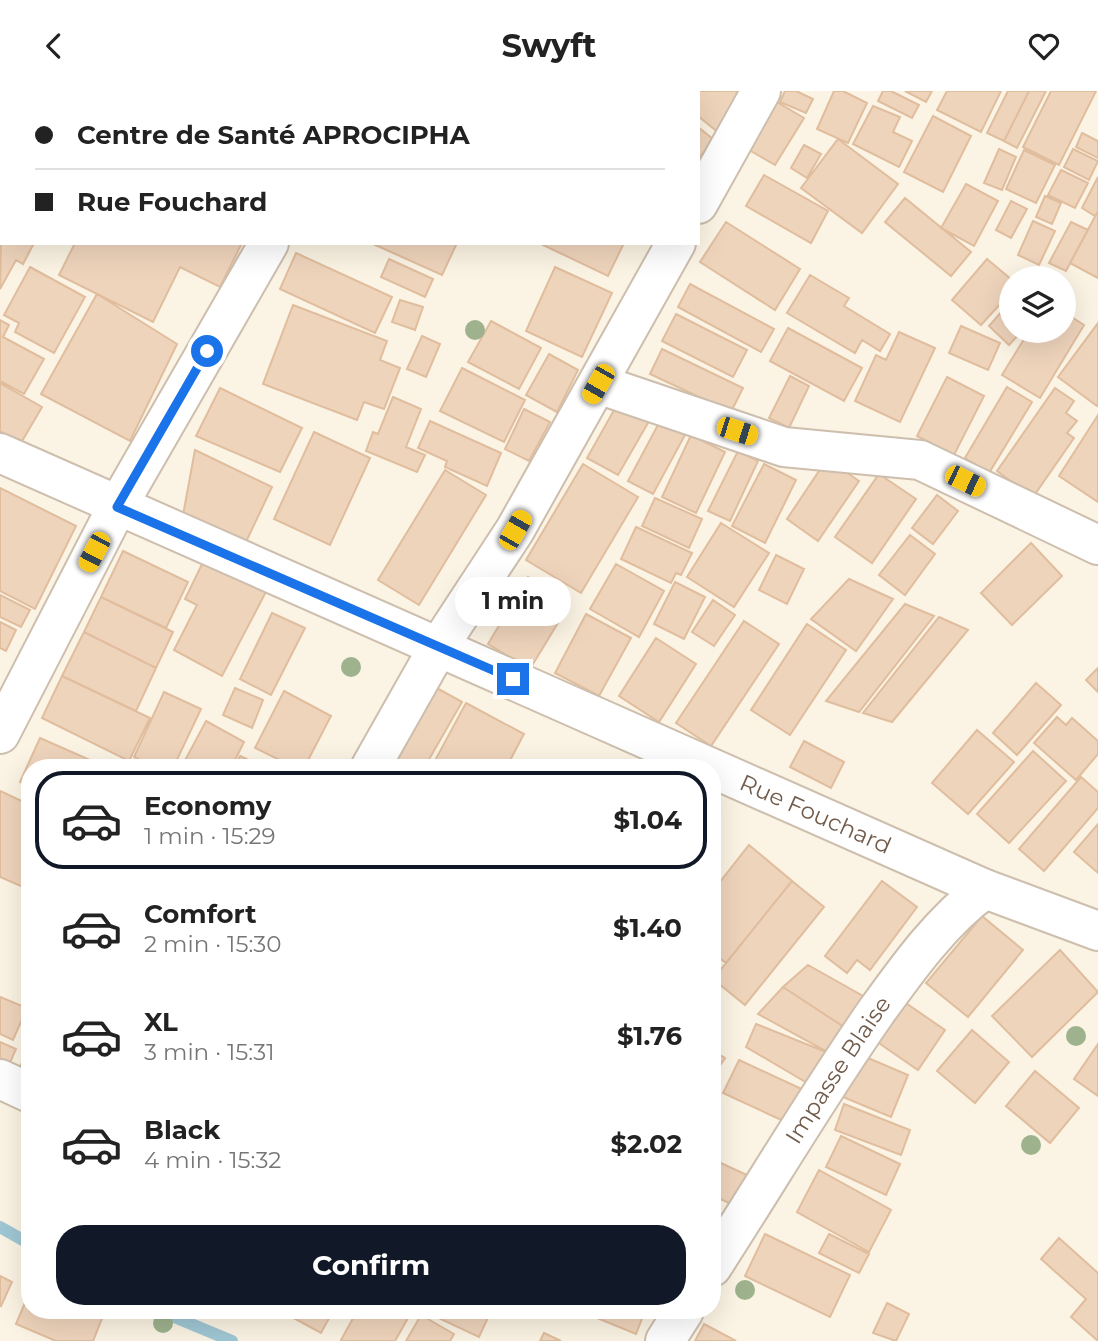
<!DOCTYPE html>
<html lang="en">
<head>
<meta charset="utf-8">
<style>
	body { margin:0; font-family:Montserrat,sans-serif; background:#f6f6f6; color:#222; height:100vh; display:flex; flex-direction:column; font-size:26px; white-space:nowrap }
	* { box-sizing:border-box; margin:0 }
	p { font-size:23px; color:#767676 }
	.icon { flex:none; width:38px; height:38px; fill:none; stroke:currentColor; stroke-width:2; stroke-linecap:round; stroke-linejoin:round }
	.map { position:relative; flex:1; overflow:hidden }
	.sheet { position:absolute; left:21px; top:668px; width:700px; height:560px; display:flex; flex-direction:column; background:#fff; border-radius:28px; box-shadow:0 7px 28px #0002 }
	.sheet>* { flex:none }
	.banner { position:absolute; left:0px; top:0px; width:700px; height:154px; box-shadow:0 7px 28px #0002; display:grid; align-content:center; height:154px; padding:0 35px; background:#fff }
	.buttons { position:absolute; left:999px; top:175px; display:grid; gap:14px }
	.buttons a { display:grid; place-items:center; width:77px; height:77px; border-radius:50%; background:#fff; box-shadow:0 7px 28px #0002; font-size:35px }
	.end { position:absolute; width:32px; height:32px; margin:-16px; border:9px solid #1a73e8; background:#fff; box-shadow:0 0 0 4px #fff }
	.from { border-radius:50% }
	.bubble { position:absolute; height:49px; border-radius:24px; background:#fff; box-shadow:0 7px 28px #0002; font-size:23px; font-weight:700; line-height:49px; text-align:center }
	.car { position:absolute; width:21px; height:42px; margin:-21px -10px; border-radius:9px; box-shadow:0 0 5px 2px #0007; background:linear-gradient(#f5c518 24%,#345 0 40%,#f5c518 0 76%,#345 0 86%,#f5c518 0) }
	.banner b { display:flex; align-items:center; gap:24px; height:66px; font-size:26px }
	.banner b+b { border-top:2px solid #e0e0e0 }
	.banner i { width:18px; height:18px; background:#222 }
	ul { padding:12px 0 0; list-style:none }
	li { display:flex; align-items:center; gap:21px; height:98px; margin:0 14px 10px; padding:0 21px; border:4px solid transparent; border-radius:28px }
	li div { flex:1 }
	li b { display:block; font-size:26px }
	li em { font-style:normal; font-weight:700 }
	li.on { border-color:#111827 }
	li>.icon { width:63px; height:63px; stroke-width:1.5 }
	.primary-button { display:flex; gap:14px; margin-top:auto; padding:14px 35px }
	.primary-button a { flex:1; height:80px; border-radius:28px; background:#111827; color:#fff; font-size:28px; font-weight:700; line-height:80px; text-align:center }
	header { display:flex; justify-content:space-between; align-items:center; height:91px; padding:0 35px; background:#fff; font-size:32px; font-weight:700 }
	.map>svg:first-child { display:block }
	.lines { fill:none; stroke-linecap:round; stroke-linejoin:round }
	.stream { stroke:#9fc7d4; stroke-width:12 }
	.building { fill:#efd4bc; stroke:#e0bd9d; stroke-width:2 }
	.minor-casing { stroke:#cdbead; stroke-width:42 }
	.minor { stroke:#fff; stroke-width:38 }
	.tree { fill:#9eb28d }
	.route { stroke:#1a73e8; stroke-width:9 }
	.labels { text-anchor:middle; dominant-baseline:central; stroke-width:5; stroke-linejoin:round; paint-order:stroke }
	.street-label { font-size:23px; fill:#715b4a; stroke:#fef7e8 }
</style>
</head>
<body>
<header><svg class="icon" aria-label="back" viewBox="0 0 24 24"><path d="M15 5l-7 7 7 7"/></svg>Swyft<svg class="icon" aria-label="heart" viewBox="0 0 24 24"><path d="M12 20l-8-8c-3-5 5-10 8-4 3-6 11-1 8 4z"/></svg></header>
<div class="map">
<svg width="1098" height="1250" viewBox="0 0 1098 1250">
	<rect width="100%" height="100%" fill="#fbf3e3"/>
	<g class="lines">
		<path class="stream" d="M0 1136 30 1153
			M160 1220 232 1250"/>
	</g>
	<path class="building" d="M91 0H154L90 2Z
		M191 0H292V2Z
		M405 0H467L469 2H404Z
		M675 0H749L719 42 698 25V2H674Z
		M785 0H796L813 8 806 22 780 11Z
		M834 0H843L867 12 848 52 817 38Z
		M883 0H891L919 14 912 27 878 10Z
		M905 0H932L926 11Z
		M947 0H1001L981 41 937 19Z
		M1008 0H1029L1004 50 987 42Z
		M1029 0H1046L1017 57 1004 50Z
		M1051 0H1096L1059 74 1023 56Z
		M772 8 804 27 775 74 744 56Z
		M2 12V82L0 85V15Z
		M873 15 900 26 893 41 912 50 899 76 853 53Z
		M933 25 971 45 943 101 904 81Z
		M698 36 714 49 698 68Z
		M1082 42 1098 50V67L1076 56Z
		M838 48 898 93 862 142 801 97Z
		M804 54 821 63 807 87 791 77Z
		M999 58 1016 66 1002 99 984 92Z
		M1073 58 1098 70 1089 89 1064 76Z
		M1024 59 1055 74 1036 112 1006 98Z
		M1061 79 1088 92 1075 117 1048 104Z
		M764 84 828 120 811 152 746 115Z
		M1098 86V120L1095 125 1082 117Z
		M966 93 998 110 974 155 941 137Z
		M1045 105 1061 112 1052 133 1036 126Z
		M905 107 971 161 951 185 885 131Z
		M2 108V152H34L23 173 16 169 0 198Z
		M1011 110 1027 118 1011 147 996 139Z
		M1098 120V187L1070 172Z
		M1033 130 1055 140 1039 174 1018 164Z
		M726 131 800 178 775 219 700 171Z
		M1071 131 1088 139 1066 180 1049 172Z
		M75 152H242L220 196 180 176 153 231 59 184Z
		M371 152H457L442 184Z
		M539 152H624L608 185Z
		M296 162 392 206 375 242 280 198Z
		M389 168 433 188 425 206 381 186Z
		M987 168 1012 189V200L981 234 952 209Z
		M30 176 85 206 54 262 15 241 19 232 4 224Z
		M555 176 612 202 582 266 526 240Z
		M810 184 849 207 844 215 890 243 880 260 862 249 855 262 787 222Z
		M690 193 774 238 761 261 678 216Z
		M97 203 177 253 130 350 41 303Z
		M400 209 423 216 415 239 392 231Z
		M1012 209V240H1022L1009 254 989 235Z
		M293 214 387 250 380 269 400 277 384 318 364 311 357 329 263 293Z
		M1064 221 1084 234 1040 307 1002 284 1029 240H1064Z
		M676 223 747 259 733 286 662 250Z
		M0 229 9 234 3 246 44 268 24 303 0 290Z
		M491 230 541 257 519 298 468 271Z
		M1098 232V313L1097 315 1058 286Z
		M961 235 1000 252 988 279 949 262Z
		M788 237 862 277 844 310 770 270Z
		M899 241 935 257 900 331 855 310 876 264 886 269Z
		M422 245 440 253 426 286 407 278Z
		M662 258 743 297 731 321 650 283Z
		M549 263 578 279 557 321 526 304Z
		M462 277 525 309 504 351 440 320Z
		M790 285 809 295 789 337 769 327Z
		M947 286 984 305 954 364 917 345Z
		M0 292 42 316 21 352 0 340Z
		M1007 296 1032 311 989 382 965 367Z
		M220 297 302 337 280 381 196 345Z
		M1055 297 1074 310 1066 322 1077 330 1067 342 1074 347 1033 406 997 380Z
		M393 306 421 318 406 356 425 364 417 381 366 360 373 341 378 343Z
		M618 312 649 330 618 384 587 367Z
		M524 318 550 331 529 370 505 358Z
		M1098 324V411L1059 385Z
		M430 330 501 362 487 395 445 376 447 370 418 357Z
		M660 330 685 344 653 403 628 390Z
		M314 341 370 367 330 454 274 428Z
		M691 344 725 361 696 422 662 406Z
		M195 359 272 396 245 453 183 424Z
		M738 360 758 370 730 430 708 420Z
		M827 368 859 390 818 450 787 428Z
		M583 373 638 406 581 502 526 469Z
		M764 373 796 389 765 452 732 435Z
		M445 379 486 404 419 514 378 489Z
		M879 383 916 408 872 472 835 446Z
		M0 397 76 435 35 518 0 500Z
		M937 404 958 420 933 453 912 437Z
		M655 407 702 428 689 457 642 435Z
		M721 432 769 462 734 516 687 486Z
		M636 436 692 462 681 484 676 482 671 492 621 468Z
		M910 444 935 463 905 504 879 484Z
		M1031 452 1062 485 1012 534 981 502Z
		M123 460 188 491 166 537 101 506Z
		M776 464 804 478 787 513 759 499Z
		M206 465 269 495 222 585 174 559 197 514 185 508Z
		M616 473 664 500 639 546 590 518Z
		M528 486 570 512 530 578 488 553Z
		M849 488 893 508 856 560 811 528Z
		M675 491 705 506 684 548 654 533Z
		M0 504 30 519 21 536 0 526Z
		M101 506 173 541 156 577 84 541Z
		M713 509 735 524 714 555 692 541Z
		M905 513 934 525 859 621 826 610Z
		M272 522 305 537 271 604 240 588Z
		M586 523 631 547 599 605 555 582Z
		M939 526 968 539 892 631 863 622Z
		M744 530 779 553 711 655 676 632Z
		M0 531 16 539 6 560 0 557Z
		M807 533 846 559 790 644 751 619Z
		M84 541 156 577 136 620 62 585Z
		M656 547 696 573 659 631 619 605Z
		M1098 577V601L1086 589Z
		M62 585 150 627 129 670 42 627Z
		M424 590 462 611 424 677H373Z
		M1036 592 1061 614 1017 664 993 642Z
		M235 597 263 609 252 637 223 624Z
		M284 600 331 625 304 677H296L255 657Z
		M164 601 201 618 173 677H157L134 666Z
		M466 612 524 643 506 677H431Z
		M1057 626 1066 634 1072 627 1098 650V663L1076 689 1034 652Z
		M206 630 244 651 231 677H181Z
		M977 639 1014 671 968 723 932 692Z
		M40 647 108 677H30V695L20 691Z
		M804 650 844 671 831 697 790 676Z
		M1033 660 1066 690 1009 752 977 723Z
		M240 665 266 677H234Z
		M1081 686 1098 701V717L1044 780 1019 758Z
		M0 700 30 714V799L0 786Z
		M1098 733V782L1074 761Z
		M749 754 792 790 726 872 712 861V801Z
		M792 790 824 816 745 914 713 888Z
		M882 790 917 816 870 879 857 869 847 882 825 865Z
		M982 825 1023 859 968 926 926 892Z
		M1060 859 1098 901 1032 966 992 925Z
		M808 874 872 910 850 940 783 896Z
		M783 896 850 940 831 963 758 923Z
		M0 906 27 917 13 949 0 943Z
		M900 908 945 939 918 979 873 948Z
		M756 933 831 963 809 993 746 956Z
		M972 939 1009 971 975 1012 937 980Z
		M0 951 16 958 5 983 0 981Z
		M1098 953V1005L1074 988Z
		M30 956V995L14 987Z
		M712 959 725 967 712 987Z
		M861 964 908 984 891 1026 843 1006Z
		M739 969 806 1000 790 1033 723 1002Z
		M1035 980 1079 1017 1050 1052 1006 1015Z
		M844 1013 910 1039 901 1064 835 1039Z
		M841 1045 900 1073 886 1104 826 1076Z
		M712 1068 760 1090 746 1120 712 1104Z
		M819 1079 891 1119 869 1161 797 1121Z
		M765 1143 850 1184 830 1226 745 1185Z
		M829 1143 869 1163 859 1182 819 1162Z
		M1059 1147 1098 1182V1250L1071 1226 1086 1208 1041 1168Z
		M0 1185 12 1191 1 1215 0 1214Z
		M30 1200V1220H105L93 1250H56L16 1233Z
		M887 1212 909 1223 896 1250 873 1242Z
		M290 1220H333L321 1242 288 1224Z
		M357 1220H412L395 1250H343L341 1249Z
		M431 1220H491L479 1246 430 1223Z
		M580 1220H645L636 1243Z
		M421 1224 454 1243 450 1250H406Z
		M704 1233 736 1250H695Z
		M544 1242 561 1250H540Z"/>
	<g class="lines">
		<defs>
			<g id="minor">
				<path d="M371 2 372 0"/>
				<path d="M698 113 761 0"/>
				<path d="M598 293 784 356 920 369 1098 454"/>
				<path id="s1" d="M0 362 985 798 1098 840"/>
				<path d="M0 643 117 416 269 152"/>
				<path d="M370 677 439 555 515 439 676 152"/>
				<path d="M0 988 30 1002"/>
				<path id="s2" d="M712 1176C767 1091 818 1004 876 921 907 878 941 830 985 798"/>
				<path d="M665 1250 684 1220"/>
			</g>
		</defs>
		<use href="#minor" class="minor-casing"/>
		<use href="#minor" class="minor"/>
	</g>
	<g class="tree">
		<circle cx="475" cy="239" r="10"/>
		<circle cx="351" cy="576" r="10"/>
		<circle cx="1076" cy="945" r="10"/>
		<circle cx="1031" cy="1054" r="10"/>
		<circle cx="745" cy="1199" r="10"/>
		<circle cx="163" cy="1232" r="10"/>
	</g>
	<g class="lines">
		<path class="route" d="M207 260 117 416 513 588"/>
	</g>
	<g class="labels">
		<g class="street-label">
			<text stroke="none"><textPath href="#s1" startOffset="892">Rue Fouchard</textPath></text>
			<text stroke="none"><textPath href="#s2" startOffset="234">Impasse Blaise</textPath></text>
		</g>
	</g>
</svg>
<div class="buttons">
<a><svg class="icon" aria-label="layers" viewBox="0 0 24 24"><path d="M12 4l9 5-9 5-9-5zM3 14l9 5 9-5"/></svg></a>
</div>
<i class="end from" style="left:207px;top:260px"></i>
<i class="end" style="left:513px;top:588px"></i>
<div class="bubble" style="left:455px;top:486px;width:116px">1 min</div>
<i class="car" style="left:598px;top:293px;rotate:210deg"></i>
<i class="car" style="left:737px;top:340px;rotate:108deg"></i>
<i class="car" style="left:965px;top:390px;rotate:116deg"></i>
<i class="car" style="left:515px;top:439px;rotate:30deg"></i>
<i class="car" style="left:94px;top:461px;rotate:208deg"></i>
<div class="banner">
<b><i class="from"></i>Centre de Santé APROCIPHA</b>
<b><i></i>Rue Fouchard</b>
</div>
<section class="sheet">
<ul>
<li class="on"><svg class="icon" aria-label="car" viewBox="0 0 24 24"><path d="M5 17H2v-5l4-1 3-4h7l3 4 3 1v5h-3M9 17h6M6 11h13"/><circle cx="7" cy="17" r="2"/><circle cx="17" cy="17" r="2"/></svg><div><b>Economy</b><p>1 min · 15:29</p></div><em>$1.04</em></li>
<li><svg class="icon" aria-label="car" viewBox="0 0 24 24"><path d="M5 17H2v-5l4-1 3-4h7l3 4 3 1v5h-3M9 17h6M6 11h13"/><circle cx="7" cy="17" r="2"/><circle cx="17" cy="17" r="2"/></svg><div><b>Comfort</b><p>2 min · 15:30</p></div><em>$1.40</em></li>
<li><svg class="icon" aria-label="car" viewBox="0 0 24 24"><path d="M5 17H2v-5l4-1 3-4h7l3 4 3 1v5h-3M9 17h6M6 11h13"/><circle cx="7" cy="17" r="2"/><circle cx="17" cy="17" r="2"/></svg><div><b>XL</b><p>3 min · 15:31</p></div><em>$1.76</em></li>
<li><svg class="icon" aria-label="car" viewBox="0 0 24 24"><path d="M5 17H2v-5l4-1 3-4h7l3 4 3 1v5h-3M9 17h6M6 11h13"/><circle cx="7" cy="17" r="2"/><circle cx="17" cy="17" r="2"/></svg><div><b>Black</b><p>4 min · 15:32</p></div><em>$2.02</em></li>
</ul>
<div class="primary-button"><a>Confirm</a></div>
</section>
</div>
</body>
</html>
